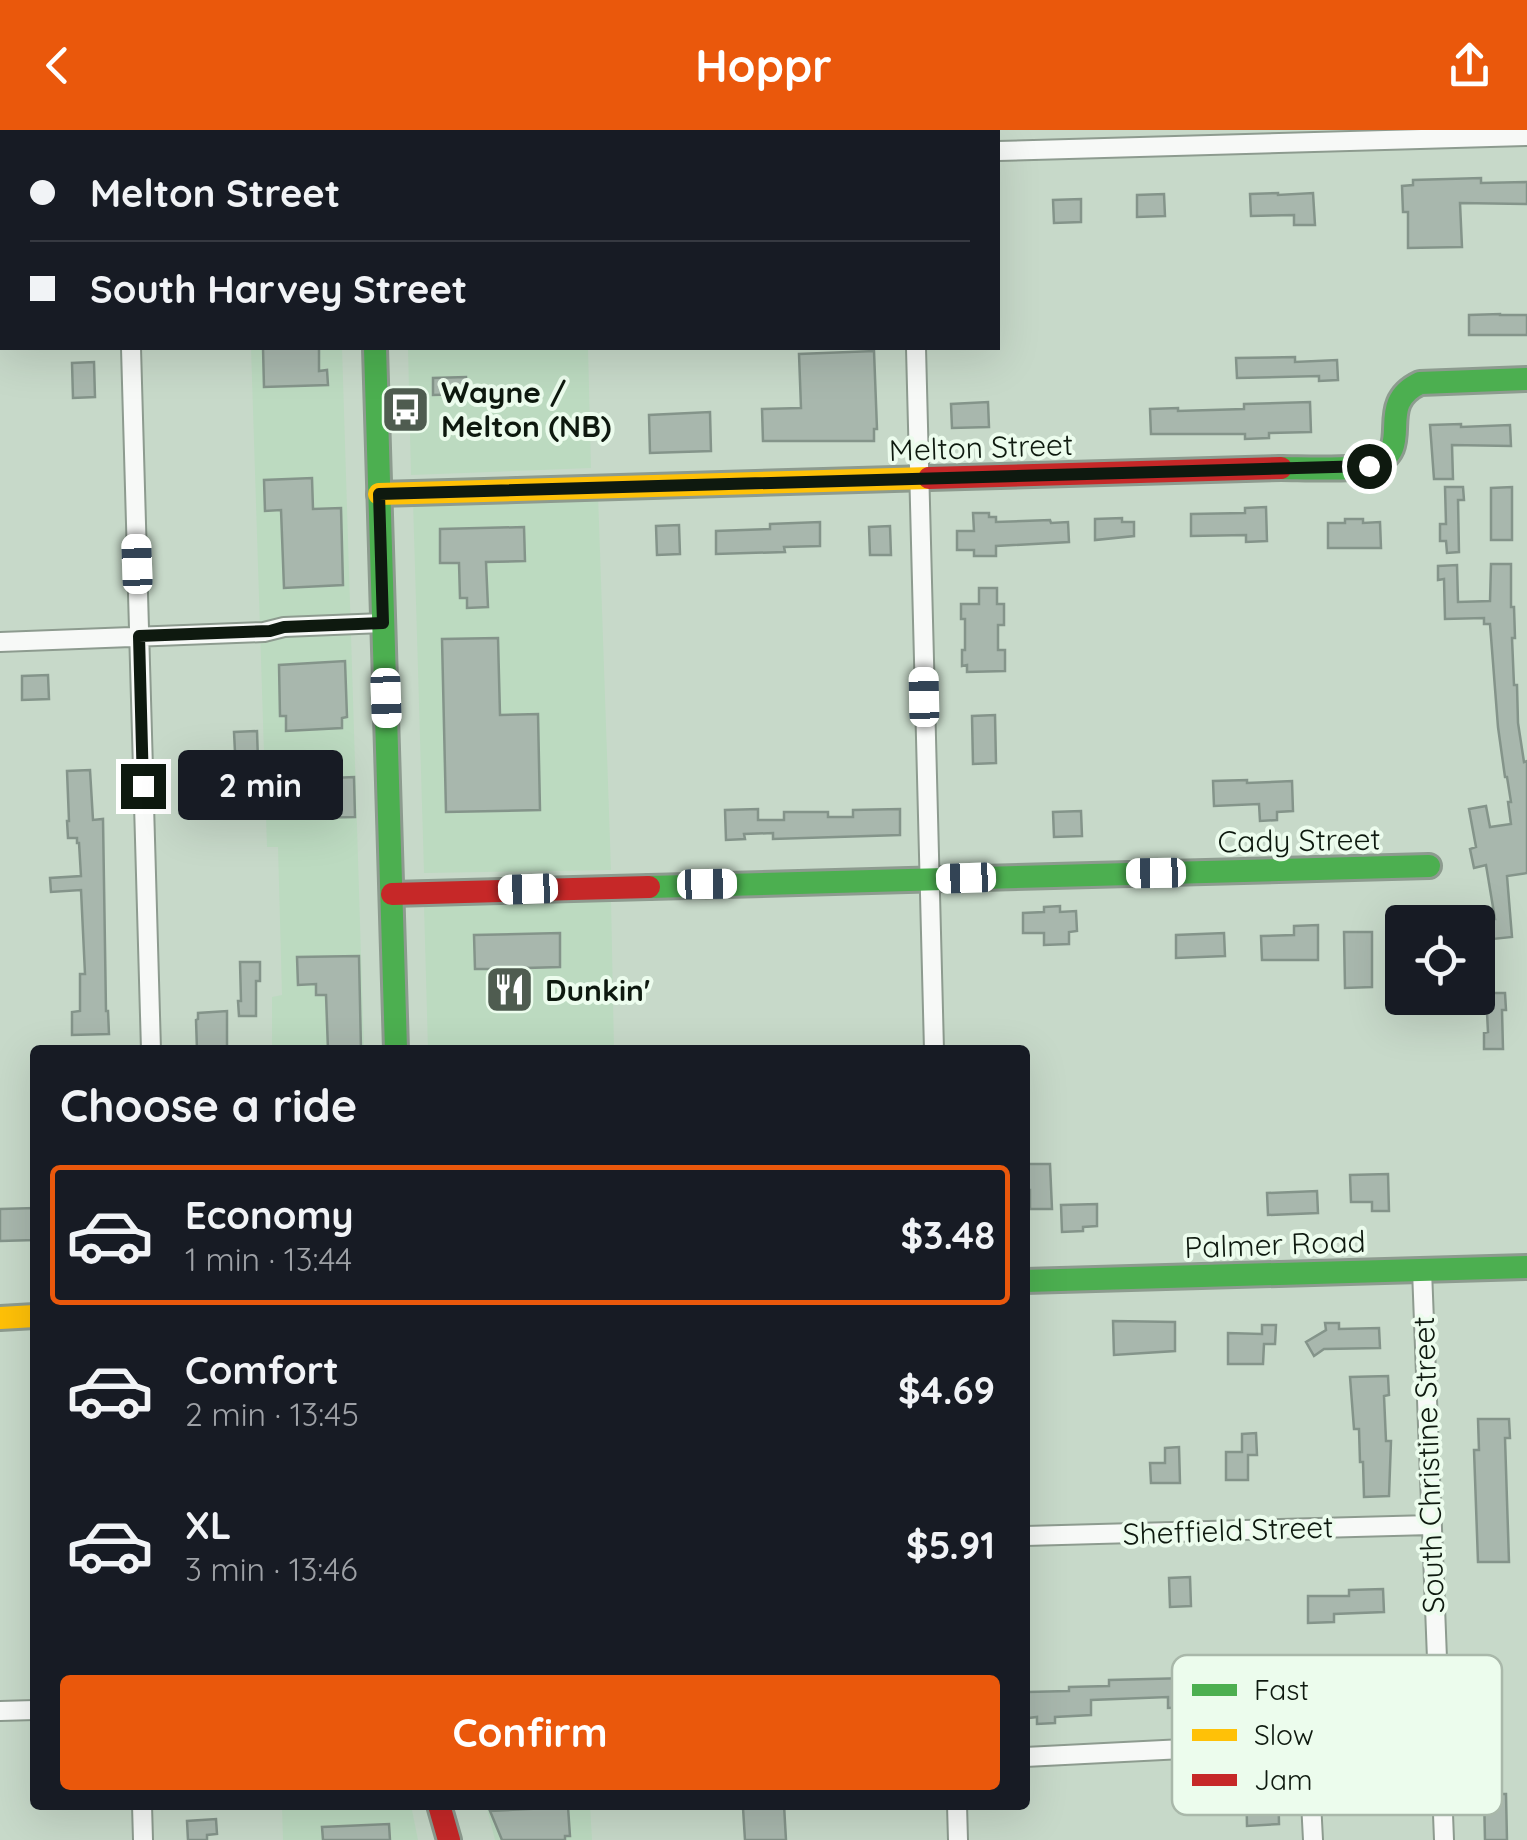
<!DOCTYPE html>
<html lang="en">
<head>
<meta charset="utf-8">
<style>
	body { margin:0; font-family:Quicksand,sans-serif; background:#242831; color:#f1f3f6; height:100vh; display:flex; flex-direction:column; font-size:38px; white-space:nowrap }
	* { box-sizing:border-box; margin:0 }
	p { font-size:32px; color:#9ea1a6 }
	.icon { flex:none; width:55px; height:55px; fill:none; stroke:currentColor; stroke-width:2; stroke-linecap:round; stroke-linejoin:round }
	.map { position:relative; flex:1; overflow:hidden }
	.panel { position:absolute; left:30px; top:915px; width:1000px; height:765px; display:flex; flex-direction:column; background:#171b24; border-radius:10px; box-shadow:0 10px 40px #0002 }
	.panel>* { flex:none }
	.hud { position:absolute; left:0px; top:0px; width:1000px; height:220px; box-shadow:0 10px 40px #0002; display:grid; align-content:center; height:220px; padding:0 30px; background:#171b24 }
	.tools { position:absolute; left:1385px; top:775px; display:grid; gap:20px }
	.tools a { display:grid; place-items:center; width:110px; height:110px; border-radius:10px; background:#171b24; box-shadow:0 10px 40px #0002; font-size:50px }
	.end { position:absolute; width:45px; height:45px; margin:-22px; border:12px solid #0e190f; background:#fff; box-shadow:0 0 0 5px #fff }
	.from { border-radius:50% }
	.bubble { position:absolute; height:70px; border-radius:10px; background:#171b24; box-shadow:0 10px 40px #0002; font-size:32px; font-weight:700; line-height:70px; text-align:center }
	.car { position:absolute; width:30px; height:60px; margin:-30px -15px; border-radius:12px; box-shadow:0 0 8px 2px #0007; background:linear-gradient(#fff 24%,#345 0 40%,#fff 0 76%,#345 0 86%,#fff 0) }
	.hud b { display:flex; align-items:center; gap:35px; height:95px; font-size:38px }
	.hud b+b { border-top:2px solid #363941 }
	.hud i { width:25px; height:25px; background:#f1f3f6 }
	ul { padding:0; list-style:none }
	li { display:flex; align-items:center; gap:30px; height:140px; margin:0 20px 15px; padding:0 10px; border:5px solid transparent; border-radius:10px }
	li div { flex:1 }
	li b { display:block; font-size:38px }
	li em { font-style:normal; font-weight:700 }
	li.on { border-color:#ea580c }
	li>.icon { width:90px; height:90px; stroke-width:1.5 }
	h2 { padding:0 30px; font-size:45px; line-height:120px }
	.cta { display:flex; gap:20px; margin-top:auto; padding:20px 30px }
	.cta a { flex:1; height:115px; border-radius:10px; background:#ea580c; color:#fff; font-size:40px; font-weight:700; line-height:115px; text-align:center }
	header { display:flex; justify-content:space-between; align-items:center; height:130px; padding:0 30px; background:#ea580c; color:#fff; font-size:45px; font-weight:700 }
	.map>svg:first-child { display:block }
	.built { fill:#bcdac0 }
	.building { fill:#a8b7ad; stroke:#84948a; stroke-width:2.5 }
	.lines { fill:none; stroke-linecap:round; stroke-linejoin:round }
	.street-casing { stroke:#8d9b8f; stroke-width:22 }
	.fast-casing { stroke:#8d9b8f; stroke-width:28 }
	.slow-casing { stroke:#8d9b8f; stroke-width:28 }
	.jam-casing { stroke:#8d9b8f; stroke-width:28 }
	.street { stroke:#f7f9f7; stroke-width:18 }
	.fast { stroke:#4caf50; stroke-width:22 }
	.slow { stroke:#ffc107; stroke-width:22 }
	.jam { stroke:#c62828; stroke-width:22 }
	.route { stroke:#0e190f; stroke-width:12 }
	.labels { text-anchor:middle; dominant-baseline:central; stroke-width:8; stroke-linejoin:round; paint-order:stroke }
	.poi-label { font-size:30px; font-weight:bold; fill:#0e190f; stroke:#ecfced; text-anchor:start }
	.street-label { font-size:30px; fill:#0e190f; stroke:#ecfced }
	.key { fill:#ecfced; stroke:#a9b8aa; stroke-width:2.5 }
	.key-label { font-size:28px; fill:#0e190f }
</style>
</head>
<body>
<header><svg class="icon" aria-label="back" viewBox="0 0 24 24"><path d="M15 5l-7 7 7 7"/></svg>Hoppr<svg class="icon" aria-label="share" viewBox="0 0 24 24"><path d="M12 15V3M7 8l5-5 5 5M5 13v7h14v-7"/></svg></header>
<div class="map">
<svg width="1527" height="1710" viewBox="0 0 1527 1710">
	<rect width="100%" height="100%" fill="#c7d9c9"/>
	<path class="built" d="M251 218H342L364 920H272V867L282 865 278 717H267Z
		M408 218H588L591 338 411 345Z
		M598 364 611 740 424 743 413 371Z
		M611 769 614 920H428L424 776Z
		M282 1675H411L418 1710H283Z
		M486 1675H590L592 1710H495Z"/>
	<path class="building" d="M1481 48V53L1527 52V74L1460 73 1462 117 1408 118V82H1403L1402 56 1413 55V50Z
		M1278 63V65L1313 63 1315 95H1294V85L1251 86 1250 64Z
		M1164 64 1165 86 1137 87V65Z
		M1081 69V92L1054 93 1053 70Z
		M1500 184V185H1527V205H1469V185Z
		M263 218H319V241L327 240 328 255 264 257Z
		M874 221 877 299H874V311H763L762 279 801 278 799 224Z
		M1295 227V232L1337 230 1338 250 1319 251V246L1237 248 1236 228Z
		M94 232 95 267 73 268 72 233Z
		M466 247 467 264 433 265V248Z
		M988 272 989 297 952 298 951 274Z
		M1310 272 1311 302 1269 303V308L1245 309V304H1151L1150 279 1178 278V281L1244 279V274Z
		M710 282 711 321 650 323 649 285Z
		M1461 294V297L1510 295 1511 316 1452 315 1453 349H1434L1430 295Z
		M312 348 313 379 341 378 343 455 284 458 281 380 265 381 264 350Z
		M1445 357H1463L1464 370H1458L1459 422 1447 423 1446 411H1440V394H1446Z
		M1512 357V410H1491V358Z
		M1266 377 1267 411 1246 412V405L1191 406V384L1245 383V378Z
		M973 383H989V387H996V392L1050 390 1051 393 1068 392 1069 412 996 416V426H974V420H957V401H974Z
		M1122 388V392H1134V406L1095 410V389Z
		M1345 389H1363V393L1380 392 1381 418H1328V393H1345Z
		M820 392V416L784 417 785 422 716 424V401L770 399V394Z
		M679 395 680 424 657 425 656 396Z
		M890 396 891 425H870L869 397Z
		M524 397 525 431 486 432 488 477 467 478V468H460L459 433H440V399Z
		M1491 434H1511V477H1514L1515 508H1512L1514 555H1517L1518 593 1524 632 1527 631V743L1507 746 1512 807 1493 809 1491 789H1495L1486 735 1474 738 1470 719 1476 717 1469 679 1486 676 1490 697 1511 694 1508 672H1511L1507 647H1505L1498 597 1490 494H1484V488L1445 489 1444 449 1438 450V436L1457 435 1458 472 1490 471Z
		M979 458H997V474H1004V495H998V520H1005V541L967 542V535L962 536V520H965V489H961V474H979Z
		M498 508 500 585 538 584 540 680 446 682 442 509Z
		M345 531 347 587 342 588V598L286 601V586H280L279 535Z
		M48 545 49 569 22 570V546Z
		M995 585 996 633 973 634 972 586Z
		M257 601 258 631 240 632V622H235L234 602Z
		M90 640 93 690 103 689 106 881H108L109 904 72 905V882L80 881V844H85L81 760 51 762 50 748 81 746 79 713H77V708H68L67 691H69L67 641Z
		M354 647 355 687 306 688 303 662H307V649Z
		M1247 650V653L1292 651 1293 681 1277 682V690L1260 691 1259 674 1214 676 1213 651Z
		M758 679V690H784V682H828V687H853V680L900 679V705L773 709V703L744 704 745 709 726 710 725 680Z
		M1081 681 1082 706 1054 707 1053 682Z
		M1060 776V782L1076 781 1077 801 1069 802V814L1044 815V803H1023V783L1044 782V777Z
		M1318 795V830H1262L1261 806 1294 805V796Z
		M1344 802H1372V857L1345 858Z
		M560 803V837L526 838 527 879H493L492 839H475L474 805Z
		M1224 803 1225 826 1176 828V805Z
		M359 826 361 920H328L326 865H316V854L298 855 297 827Z
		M240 832H260V851H256V886H239L238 871H241Z
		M1486 863H1505L1506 880H1502L1503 919H1484V903L1488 902Z
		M227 881V920H197L196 890 198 889V883Z
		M1025 1034H1050L1052 1079H1030V1060H1025Z
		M1388 1044 1389 1081H1372V1072H1351L1350 1045Z
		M1317 1061 1318 1083 1268 1085 1267 1063Z
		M1097 1074V1096L1083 1097V1101L1062 1102 1061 1075Z
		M35 1078V1110L0 1111V1079Z
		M1113 1191 1175 1192V1221L1114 1225Z
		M1325 1193H1339V1199L1379 1198 1380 1218 1324 1219 1314 1226 1306 1212 1326 1200Z
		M1262 1195H1276L1275 1214H1264L1263 1234H1228V1203L1262 1204Z
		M1388 1246 1389 1265 1384 1266 1386 1311H1391L1389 1366 1364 1367 1363 1332H1360L1359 1299H1354L1350 1247Z
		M1478 1289H1509L1510 1308H1505L1509 1432H1478L1474 1320H1479Z
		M1256 1303 1257 1325H1248V1350H1226V1322H1242V1304Z
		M1179 1317 1180 1353H1151L1150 1333H1165V1318Z
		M1190 1447 1191 1476 1170 1477 1169 1448Z
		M1383 1459 1384 1482 1334 1484V1492L1308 1493V1466H1349V1460Z
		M1188 1548 1189 1577 1168 1578V1567L1091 1570V1585L1055 1587V1593L1037 1594V1587L1028 1588 1027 1562 1069 1561V1557L1109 1556V1550Z
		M1278 1644 1279 1694 1247 1696 1246 1646Z
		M1484 1664H1506L1507 1710H1485Z
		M749 1675H784L786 1710H745L743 1678Z
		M568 1677 570 1706H565V1710H502L490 1681Z
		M216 1689 217 1704 207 1705V1710H188L187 1691Z
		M389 1694 390 1710H323L322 1697Z"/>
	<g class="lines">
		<defs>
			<path id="street" d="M910 0V2
				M998 21 1527 6
				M0 53H2
				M131 218 151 920
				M916 218 934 920
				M0 512 264 502 284 497 383 493
				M1422 1140 1444 1710
				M1025 1406 1431 1395
				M0 1581 35 1580
				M1308 1613 1313 1710
				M1025 1627 1439 1606
				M142 1675 143 1710
				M957 1675 958 1710"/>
			<path id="fast" d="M368 0V2
				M375 218 396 920
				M1281 338C1303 338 1357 341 1374 334 1416 318 1373 275 1420 253L1527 249
				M649 757 1429 736
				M1025 1151 1527 1137"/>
			<path id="slow" d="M379 364 929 348
				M0 1188 35 1186"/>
			<path id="jam" d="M929 348 1281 338
				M392 764 649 757
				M439 1675 449 1710"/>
		</defs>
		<use href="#street" class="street-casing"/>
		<use href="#fast" class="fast-casing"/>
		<use href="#slow" class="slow-casing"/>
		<use href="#jam" class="jam-casing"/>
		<use href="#street" class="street"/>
		<use href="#fast" class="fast"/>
		<use href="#slow" class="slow"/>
		<use href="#jam" class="jam"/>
	</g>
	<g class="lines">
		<path class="route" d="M143 656 139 506 270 501 284 497 383 493 379 364 1369 336"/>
	</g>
	<defs>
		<symbol id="bus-square" viewBox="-11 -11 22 22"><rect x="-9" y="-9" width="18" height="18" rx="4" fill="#4f5c50" stroke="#ecfced"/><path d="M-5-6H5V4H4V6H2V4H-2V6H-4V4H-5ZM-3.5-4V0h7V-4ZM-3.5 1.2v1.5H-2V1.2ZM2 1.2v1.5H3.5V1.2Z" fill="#fff"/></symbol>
		<symbol id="restaurant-square" viewBox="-11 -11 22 22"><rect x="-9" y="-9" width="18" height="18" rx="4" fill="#4f5c50" stroke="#ecfced"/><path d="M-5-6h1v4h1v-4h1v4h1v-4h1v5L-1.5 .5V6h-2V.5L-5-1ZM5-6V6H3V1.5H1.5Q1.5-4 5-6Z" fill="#fff"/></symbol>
	</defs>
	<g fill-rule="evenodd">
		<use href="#bus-square" x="378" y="252" width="55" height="55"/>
		<use href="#restaurant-square" x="482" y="832" width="55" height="55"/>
	</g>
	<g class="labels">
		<g class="poi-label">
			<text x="441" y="262">Wayne /<tspan x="441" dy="34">Melton (NB)</tspan></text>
			<text x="545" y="860">Dunkin'</text>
		</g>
		<g class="street-label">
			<text transform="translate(981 317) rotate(-2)">Melton Street</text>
			<text transform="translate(1299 710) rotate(-1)">Cady Street</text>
			<text transform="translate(1275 1114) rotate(-2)">Palmer Road</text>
			<text transform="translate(1428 1335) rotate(-92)">South Christine Street</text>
			<text transform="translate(1228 1400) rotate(-2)">Sheffield Street</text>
		</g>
	</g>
	<rect x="1172" y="1525" width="330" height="160" rx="15" class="key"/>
	<rect x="1192" y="1554" width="45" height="12" fill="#4caf50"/>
	<rect x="1192" y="1599" width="45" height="12" fill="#ffc107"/>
	<rect x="1192" y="1644" width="45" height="12" fill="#c62828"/>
	<g class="key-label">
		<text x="1254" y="1570">Fast</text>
		<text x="1254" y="1615">Slow</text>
		<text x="1254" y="1660">Jam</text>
	</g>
</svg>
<div class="tools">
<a><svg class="icon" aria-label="locate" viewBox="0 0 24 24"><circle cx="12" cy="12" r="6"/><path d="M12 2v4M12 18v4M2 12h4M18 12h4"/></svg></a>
</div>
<i class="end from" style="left:1369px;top:336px"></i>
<i class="end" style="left:143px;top:656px"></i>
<div class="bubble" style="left:178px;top:620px;width:165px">2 min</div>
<i class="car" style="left:137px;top:434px;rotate:358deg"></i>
<i class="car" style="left:924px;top:567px;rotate:359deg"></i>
<i class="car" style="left:386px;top:568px;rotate:178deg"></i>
<i class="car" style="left:1156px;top:743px;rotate:269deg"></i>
<i class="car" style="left:966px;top:748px;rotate:268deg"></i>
<i class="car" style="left:707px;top:754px;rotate:89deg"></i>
<i class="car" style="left:528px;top:759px;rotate:268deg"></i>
<div class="hud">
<b><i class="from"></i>Melton Street</b>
<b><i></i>South Harvey Street</b>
</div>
<section class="panel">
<h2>Choose a ride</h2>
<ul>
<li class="on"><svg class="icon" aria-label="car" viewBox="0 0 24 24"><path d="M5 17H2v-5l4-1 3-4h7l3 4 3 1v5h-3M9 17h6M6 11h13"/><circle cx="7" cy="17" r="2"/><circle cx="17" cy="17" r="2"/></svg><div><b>Economy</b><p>1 min · 13:44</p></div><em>$3.48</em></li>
<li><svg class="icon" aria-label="car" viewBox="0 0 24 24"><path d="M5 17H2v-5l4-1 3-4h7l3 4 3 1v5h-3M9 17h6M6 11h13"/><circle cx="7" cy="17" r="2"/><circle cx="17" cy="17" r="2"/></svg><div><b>Comfort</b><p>2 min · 13:45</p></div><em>$4.69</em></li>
<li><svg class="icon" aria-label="car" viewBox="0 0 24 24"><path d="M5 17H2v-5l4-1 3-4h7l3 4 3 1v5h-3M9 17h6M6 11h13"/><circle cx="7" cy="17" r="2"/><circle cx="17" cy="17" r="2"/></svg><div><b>XL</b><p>3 min · 13:46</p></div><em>$5.91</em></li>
</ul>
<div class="cta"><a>Confirm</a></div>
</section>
</div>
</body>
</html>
